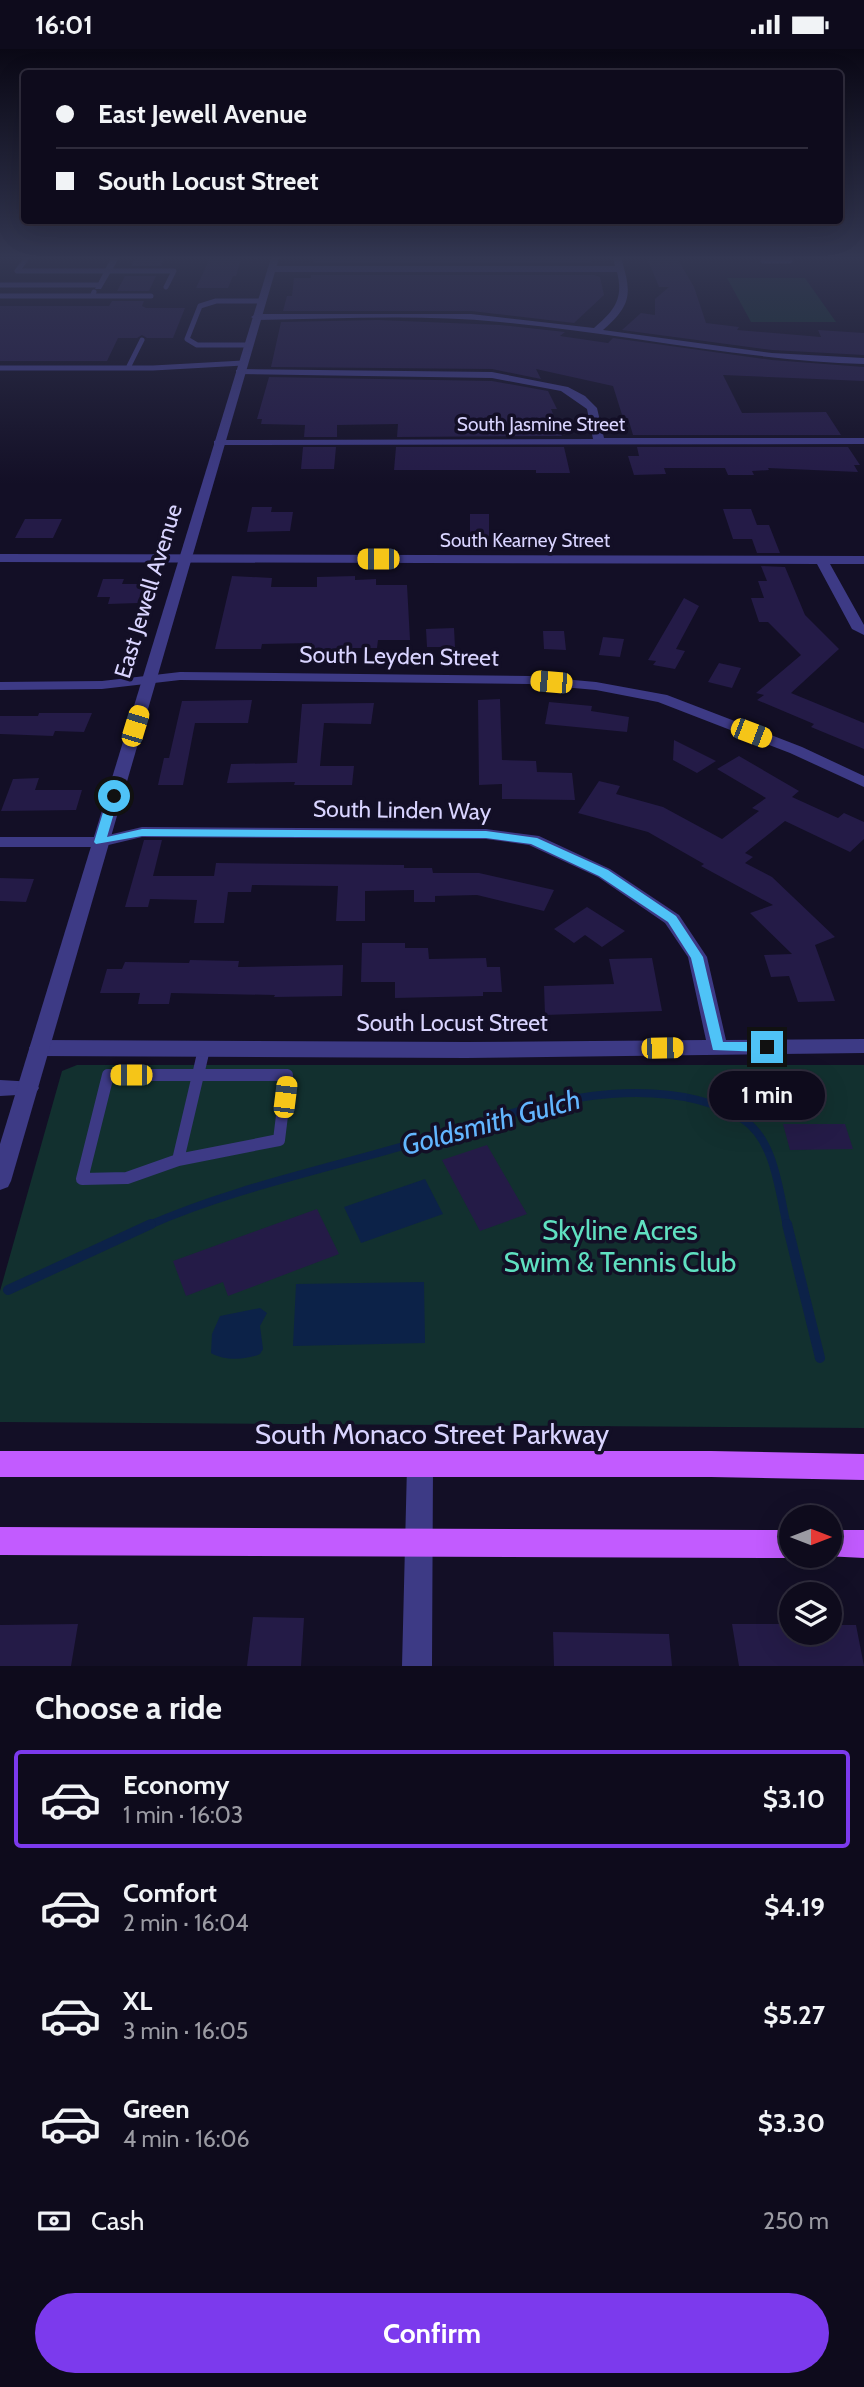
<!DOCTYPE html>
<html lang="en">
<head>
<meta charset="utf-8">
<style>
	body { margin:0; font-family:Cabin,sans-serif; background:#1c1929; color:#f1f3f6; height:100vh; display:flex; flex-direction:column; font-size:26px; white-space:nowrap }
	* { box-sizing:border-box; margin:0 }
	p { font-size:23px; color:#9b9ba3 }
	.icon { flex:none; width:38px; height:38px; fill:none; stroke:currentColor; stroke-width:2; stroke-linecap:round; stroke-linejoin:round }
	.map { position:relative; height:1617px; overflow:hidden }
	.drawer { display:flex; flex-direction:column; background:#0e0b1c; flex:1 }
	.drawer>* { flex:none }
	.hud { position:absolute; left:21px; top:21px; width:822px; height:154px; border-radius:7px; box-shadow:0 7px 28px #0002,0 0 0 2px #2e2b3b; display:grid; align-content:center; height:154px; padding:0 35px; background:#0e0b1c }
	.needle { width:46px; rotate:90deg }
	.controls { position:absolute; left:779px; top:1456px; display:grid; gap:14px }
	.controls a { display:grid; place-items:center; width:63px; height:63px; border-radius:50%; background:#0e0b1c; box-shadow:0 7px 28px #0002,0 0 0 2px #2e2b3b; font-size:35px }
	.end { position:absolute; width:32px; height:32px; margin:-16px; border:9px solid #4fc3f7; background:#111; box-shadow:0 0 0 4px #111 }
	.from { border-radius:50% }
	.bubble { position:absolute; height:49px; border-radius:24px; background:#0e0b1c; box-shadow:0 7px 28px #0002,0 0 0 2px #2e2b3b; font-size:23px; font-weight:700; line-height:49px; text-align:center }
	.car { position:absolute; width:21px; height:42px; margin:-21px -10px; border-radius:9px; box-shadow:0 0 5px 2px #0007; background:linear-gradient(#f5c518 24%,#345 0 40%,#f5c518 0 76%,#345 0 86%,#f5c518 0) }
	.hud b { display:flex; align-items:center; gap:24px; height:66px; font-size:26px }
	.hud b+b { border-top:2px solid #2e2b3b }
	.hud i { width:18px; height:18px; background:#f1f3f6 }
	ul { padding:0; list-style:none }
	li { display:flex; align-items:center; gap:21px; height:98px; margin:0 14px 10px; padding:0 21px; border:4px solid transparent; border-radius:7px }
	li div { flex:1 }
	li b { display:block; font-size:26px }
	li em { font-style:normal; font-weight:700 }
	li.on { border-color:#7c3aed }
	li>.icon { width:63px; height:63px; stroke-width:1.5 }
	h2 { padding:0 35px; font-size:32px; line-height:84px }
	.pay { display:flex; align-items:center; gap:18px; height:77px; padding:0 35px; font-size:26px }
	.pay p { margin-inline-start:auto }
	.primary-button { display:flex; gap:14px; margin-top:auto; padding:14px 35px }
	.primary-button a { flex:1; height:80px; border-radius:42px; background:#7c3aed; color:#fff; font-size:28px; font-weight:700; line-height:80px; text-align:center }
	.status { display:flex; justify-content:space-between; align-items:center; height:49px; padding:0 35px; background:#0e0b1c; direction:ltr }
	.status svg { height:19px; fill:currentColor }
	.map>svg:first-child { display:block }
	.green { fill:#12302f }
	.water { fill:#0c2248 }
	.lines { fill:none; stroke-linecap:round; stroke-linejoin:round }
	.stream-far1 { stroke:#0c2248; stroke-width:8 }
	.stream { stroke:#0c2248; stroke-width:10 }
	.building { fill:#241b47 }
	.service-far1 { stroke:#3d3a85; stroke-width:5 }
	.service { stroke:#3d3a85; stroke-width:12 }
	.minor { fill:#3d3a85; fill-rule:evenodd }
	.tertiary { fill:#3d3a85; fill-rule:evenodd }
	.primary { fill:#c25bff; fill-rule:evenodd }
	.route { fill:#4fc3f7 }
	.labels { text-anchor:middle; dominant-baseline:central; stroke-width:7; stroke-linejoin:round; paint-order:stroke }
	.far-street-label { font-size:19px; fill:#d9d4ff; stroke:#130f26 }
	.street-label { font-size:23px; fill:#d9d4ff; stroke:#130f26 }
	.near-water-label { font-size:28px; font-style:italic; fill:#62b6ff; stroke:#130f26 }
	.near-park-label { font-size:28px; fill:#5fe0c0; stroke:#130f26 }
	.near-street-label { font-size:28px; fill:#d9d4ff; stroke:#130f26 }
</style>
</head>
<body>
<div class="status"><b>16:01</b><svg viewBox="0 0 49 12"><path d="M0 12V9h3v3zM5 12V6h3v6zM10 12V3h3v9zM15 12V0h3v12zM26 1h20v11H26zM47 4h2v5h-2z"/></svg></div>
<div class="map">
<svg width="864" height="1617" viewBox="0 0 864 1617">
	<rect width="100%" height="100%" fill="#130f26"/>
	<path class="green" d="M727 229H805L836 273H751Z
		M77 1016H864V1379L0 1373V1242L62 1022Z"/>
	<path class="water" d="M425 1130 443 1165 361 1194 344 1158Z
		M424 1233 425 1294 293 1297 296 1235Z
		M260 1259 267 1264 260 1277 263 1300 260 1305C247 1311 224 1312 211 1304L212 1285 220 1267Z"/>
	<g class="lines">
		<path class="stream-far1" d="M147 1177C231 1140 322 1121 410 1095 476 1076 542 1050 611 1045 654 1042 706 1046 744 1071 775 1092 779 1143 787 1177"/>
		<path class="stream" d="M787 1175 820 1309
			M8 1241 151 1175"/>
	</g>
	<path class="building" d="M142 209H165L161 217H131L134 211Z
		M210 209H241L236 227H233L228 239H196Z
		M314 209H589L591 214H313Z
		M647 209H677L694 238 706 274 739 278 737 281 821 288 818 281 864 284V306L772 301 622 281 641 264 655 266V250L669 238H659Z
		M311 226H594L600 228 604 246 574 274 471 262H283L287 247H292L294 229H311Z
		M125 227H156L149 242H117Z
		M112 252H144L142 257 146 259H185L173 289H147L142 286 137 289H118L107 312H0V257H109Z
		M378 271 500 276 565 283 560 287 608 294 613 289 772 311 864 318V332L723 326 742 364 826 363 841 386H633L628 369H623L613 337 536 320 541 330 492 320 271 318 281 273Z
		M269 328 492 332 548 342 557 360H551L562 387 397 388 398 375 337 376V388H304L305 376 261 375 262 370H257Z
		M303 398H336L334 420H301Z
		M396 398H564L570 424H536V421H394Z
		M637 398H848L860 416H854L858 423 768 419 769 421 752 422 754 426H728L725 419H664L666 425 634 426 628 407H639Z
		M252 458H272L271 463H293L290 482 247 483Z
		M723 460H751L757 476H769L780 504H757L752 490H733Z
		M470 465H489V488H470Z
		M25 470H62L53 489H15Z
		M761 517 785 518 805 566 839 600 791 644 864 674V700L811 678 814 675 757 651 764 646 756 644 801 606 768 573H759L751 549H764L758 532H767Z
		M232 527 272 529 271 538H317V528L355 527V531L376 530V536H407L410 591H378L377 599H353V602L311 603 312 594 262 595 261 600H215Z
		M103 530H124L122 535H144L138 554 108 555 110 548H97Z
		M684 549 699 557 676 600 685 602 675 620 653 616 656 612 648 611Z
		M454 579 455 598H427L426 580Z
		M543 582H564L566 601 544 600Z
		M603 588 624 590 620 608 599 606Z
		M719 614 741 619 732 639 708 633Z
		M500 650 502 711 536 712 537 723 572 724 575 751 502 750V735L479 736 478 651Z
		M252 651 248 674H195L183 736H158L164 709H169L182 652Z
		M549 653 592 657 591 662 629 668 627 683 545 675Z
		M374 654 371 675 324 674 320 717H354L352 736H294L295 733 227 734 231 715 297 714 302 655Z
		M39 664H92L84 683 55 682 53 687 0 685V667H38Z
		M674 691 716 712 697 724 673 711Z
		M739 707 799 742 792 748 838 769 844 764 864 773V790L850 803 785 772 745 804 753 808 745 814 772 828 835 888 815 896 835 952 798 953 789 927 771 928 764 906 792 905 750 864 773 856 701 817 704 815 648 783 578 764 599 732 620 737 616 745 663 758 722 790 759 762 752 759 766 749 717 720Z
		M39 729 35 741H82L76 761 1 762 13 730Z
		M144 791H162L153 827H214L216 814 404 816V819H432L433 824H479L554 841 544 862 477 846 435 847V853H414V841L365 842V872H336L338 837 252 836 251 843H228L224 874H194L197 851 150 850 148 858H125Z
		M0 829 34 830 26 853 0 852Z
		M587 858 625 882 602 898 585 886 574 894 554 880Z
		M362 894H405V899H428L429 910 486 909 487 918H500L502 943H483V947L395 949V933H361Z
		M652 909 662 962 545 966 544 937 614 935 609 910Z
		M190 911 239 912 238 918 343 916 342 947 274 948 275 946 171 944 169 955H138L140 944H100L107 920H122L125 913 189 914Z
		M783 1075H845L853 1100 790 1101Z
		M487 1096 527 1165 480 1182 442 1111Z
		M317 1160 339 1205 228 1247 223 1233 186 1247 173 1212Z
		M253 1568 304 1569 301 1617H247Z
		M78 1575 71 1617H0V1576Z
		M732 1575H791V1584H830V1576H856L864 1617H739Z
		M553 1583 669 1585 672 1617H554Z"/>
	<g class="lines">
		<path class="service-far1" d="M27 209 17 222H174L166 238
			M763 212H790V209
			M0 236H99
			M94 243 92 247H151
			M0 247H92
			M248 296H197L187 290 200 257 216 252H261
			M0 319H153L243 314
			M128 319 142 291"/>
		<path class="service" d="M198 1026 204 1000
			M178 1111 127 1129 82 1130 108 1026H198
			M178 1111 198 1026
			M178 1111 279 1091 287 1026H198"/>
		<path class="minor" d="M111 209H119L101 240H95Z
			M613 209H621C632 244 632 256 603 281L772 304 864 309V315C741 311 622 284 500 273 419 265 337 270 256 271L251 268 256 265H471L594 279C614 262 624 250 617 223H271L267 220 271 217H615Z
			M240 320 492 323 568 338 585 347 597 359 604 389H864V395L214 396V392L218 391 593 390 587 360 561 342 492 329 236 325V321Z
			M0 505 864 507V515H830L864 576V586L852 580 817 515 0 513Z
			M180 623 529 627 596 633 667 646 802 698 864 727V738L790 704 658 653 596 641 529 635 180 631 102 640 0 641V633L102 632Z
			M142 778 486 780 539 787 610 820 679 866 707 908 726 991 864 990V1004L466 1009 39 1007 32 1004 29 999 32 994 39 991 466 993 706 991 688 908 665 874 598 828 529 796 486 790 142 788 100 798H0V788H100Z
			M0 1031 35 1033 39 1039 35 1045 0 1047Z
			M420 1404 429 1408 433 1417 432 1617H402L407 1417 411 1408Z"/>
		<path class="tertiary" d="M271 209H279L11 1132 8 1138 0 1141V1095Z"/>
		<path class="primary" d="M0 1402H711L864 1405V1431L711 1428H0Z
			M0 1478 791 1481V1507H796L791 1509 0 1506Z
			M830 1481H864V1509L825 1507H830Z"/>
	</g>
	<linearGradient id="sky" x2="0" y2="1"><stop stop-color="#0a0815"/><stop offset="0.48" stop-color="#333752"/><stop offset="1" stop-color="#333752" stop-opacity="0"/></linearGradient>
	<rect width="864" height="435" fill="url(#sky)"/>
	<path class="route" d="M114 743 119 747 107 788 142 780 486 782 537 789 608 821 676 867 703 908 723 993H767L773 998 767 1003 713 1001 691 909 668 873 599 827 531 795 486 789 142 787 96 795 94 793 108 747Z"/>
	<g class="labels">
		<g class="far-street-label">
			<text x="541" y="375">South Jasmine Street</text>
			<text x="525" y="491">South Kearney Street</text>
		</g>
		<g class="street-label">
			<text transform="translate(148 542) rotate(-73)">East Jewell Avenue</text>
			<text transform="translate(399 607) rotate(1)">South Leyden Street</text>
			<text transform="translate(402 761) rotate(1)">South Linden Way</text>
			<text x="452" y="974">South Locust Street</text>
		</g>
		<g class="near-water-label">
			<text transform="translate(491 1073) rotate(-15)">Goldsmith Gulch</text>
		</g>
		<g class="near-park-label">
			<text x="620" y="1181">Skyline Acres<tspan x="620" dy="32">Swim &amp; Tennis Club</tspan></text>
		</g>
		<g class="near-street-label">
			<text x="432" y="1385">South Monaco Street Parkway</text>
		</g>
	</g>
</svg>
<div class="controls">
<a><svg class="needle" viewBox="-14 -14 28 28"><path d="M0-13l5 13h-10z" fill="#e53935"/><path d="M0 13l5-13h-10z" fill="#9b9ba3"/></svg></a>
<a><svg class="icon" aria-label="layers" viewBox="0 0 24 24"><path d="M12 4l9 5-9 5-9-5zM3 14l9 5 9-5"/></svg></a>
</div>
<i class="end from" style="left:114px;top:747px"></i>
<i class="end" style="left:767px;top:998px"></i>
<div class="bubble" style="left:709px;top:1022px;width:116px">1 min</div>
<i class="car" style="left:378px;top:510px;rotate:270deg"></i>
<i class="car" style="left:551px;top:633px;rotate:275deg"></i>
<i class="car" style="left:135px;top:677px;rotate:17deg"></i>
<i class="car" style="left:751px;top:684px;rotate:111deg"></i>
<i class="car" style="left:662px;top:999px;rotate:89deg"></i>
<i class="car" style="left:131px;top:1026px;rotate:270deg"></i>
<i class="car" style="left:285px;top:1048px;rotate:7deg"></i>
<div class="hud">
<b><i class="from"></i>East Jewell Avenue</b>
<b><i></i>South Locust Street</b>
</div>
</div>
<section class="drawer">
<h2>Choose a ride</h2>
<ul>
<li class="on"><svg class="icon" aria-label="car" viewBox="0 0 24 24"><path d="M5 17H2v-5l4-1 3-4h7l3 4 3 1v5h-3M9 17h6M6 11h13"/><circle cx="7" cy="17" r="2"/><circle cx="17" cy="17" r="2"/></svg><div><b>Economy</b><p>1 min · 16:03</p></div><em>$3.10</em></li>
<li><svg class="icon" aria-label="car" viewBox="0 0 24 24"><path d="M5 17H2v-5l4-1 3-4h7l3 4 3 1v5h-3M9 17h6M6 11h13"/><circle cx="7" cy="17" r="2"/><circle cx="17" cy="17" r="2"/></svg><div><b>Comfort</b><p>2 min · 16:04</p></div><em>$4.19</em></li>
<li><svg class="icon" aria-label="car" viewBox="0 0 24 24"><path d="M5 17H2v-5l4-1 3-4h7l3 4 3 1v5h-3M9 17h6M6 11h13"/><circle cx="7" cy="17" r="2"/><circle cx="17" cy="17" r="2"/></svg><div><b>XL</b><p>3 min · 16:05</p></div><em>$5.27</em></li>
<li><svg class="icon" aria-label="car" viewBox="0 0 24 24"><path d="M5 17H2v-5l4-1 3-4h7l3 4 3 1v5h-3M9 17h6M6 11h13"/><circle cx="7" cy="17" r="2"/><circle cx="17" cy="17" r="2"/></svg><div><b>Green</b><p>4 min · 16:06</p></div><em>$3.30</em></li>
</ul>
<div class="pay"><svg class="icon" aria-label="cash" viewBox="0 0 24 24"><path d="M3 7h18v10H3z"/><circle cx="12" cy="12" r="2"/></svg>Cash<p>250 m</p></div>
<div class="primary-button"><a>Confirm</a></div>
</section>
</body>
</html>
